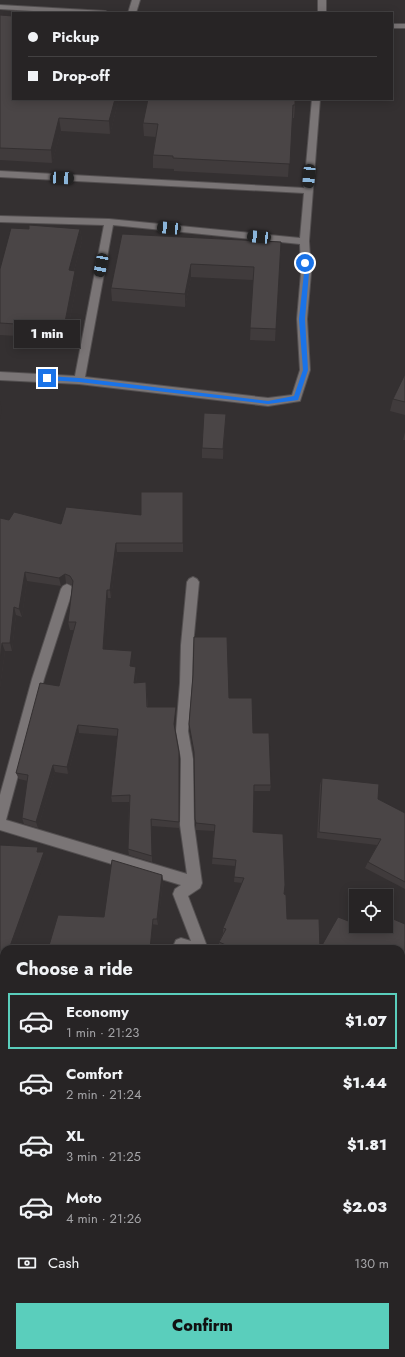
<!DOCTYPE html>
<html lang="en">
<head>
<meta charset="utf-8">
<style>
	body { margin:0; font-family:Jost,sans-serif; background:#333032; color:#f1f3f6; height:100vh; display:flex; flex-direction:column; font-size:15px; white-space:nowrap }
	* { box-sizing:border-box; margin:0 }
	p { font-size:13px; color:#a4a4a7 }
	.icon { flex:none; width:22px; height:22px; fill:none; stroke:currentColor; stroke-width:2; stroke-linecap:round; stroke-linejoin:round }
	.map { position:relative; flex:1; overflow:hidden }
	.side { position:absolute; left:0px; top:945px; width:405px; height:412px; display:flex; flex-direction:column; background:#272425; border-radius:12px 12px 0 0; box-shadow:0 2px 10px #0003,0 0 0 1px #434142 }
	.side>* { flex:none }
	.guide { position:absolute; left:12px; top:12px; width:381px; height:88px; border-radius:0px; box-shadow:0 2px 10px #0003,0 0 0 1px #434142; display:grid; align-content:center; height:88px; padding:0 16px; background:#272425 }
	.controls { position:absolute; left:349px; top:889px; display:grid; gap:8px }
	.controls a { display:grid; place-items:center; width:44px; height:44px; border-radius:0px; background:#272425; box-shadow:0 2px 10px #0003,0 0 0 1px #434142; font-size:20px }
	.end { position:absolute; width:18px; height:18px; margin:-9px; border:5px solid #1a73e8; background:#fff; box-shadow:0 0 0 2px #fff }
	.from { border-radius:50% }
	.bubble { position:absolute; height:28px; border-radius:0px; background:#272425; box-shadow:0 2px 10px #0003,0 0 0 1px #434142; font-size:13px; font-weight:800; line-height:28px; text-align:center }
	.car { position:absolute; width:12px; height:24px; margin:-12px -6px; border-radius:5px; box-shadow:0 0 3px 1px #0007; background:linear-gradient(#222 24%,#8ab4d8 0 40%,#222 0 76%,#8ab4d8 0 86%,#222 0) }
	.guide b { display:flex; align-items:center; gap:14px; height:38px; font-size:15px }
	.guide b+b { border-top:1px solid #434142 }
	.guide i { width:10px; height:10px; background:#f1f3f6 }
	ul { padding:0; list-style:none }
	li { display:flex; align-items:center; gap:12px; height:56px; margin:0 8px 6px; padding:0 8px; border:2px solid transparent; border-radius:0px }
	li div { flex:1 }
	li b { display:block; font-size:15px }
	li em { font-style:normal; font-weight:800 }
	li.selected { border-color:#5acebc }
	li>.icon { width:36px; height:36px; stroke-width:1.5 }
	h2 { padding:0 16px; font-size:18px; line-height:48px }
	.pay { display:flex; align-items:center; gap:10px; height:44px; padding:0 16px; font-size:15px }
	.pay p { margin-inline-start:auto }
	.cta { display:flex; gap:8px; margin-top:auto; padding:8px 16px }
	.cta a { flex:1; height:46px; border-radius:0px; background:#5acebc; color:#111; font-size:16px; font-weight:800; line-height:46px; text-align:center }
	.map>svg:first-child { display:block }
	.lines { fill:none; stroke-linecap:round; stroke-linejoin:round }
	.service-casing { stroke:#534f50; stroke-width:2 }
	.minor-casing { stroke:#534f50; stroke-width:2 }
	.service { fill:#7a7576; fill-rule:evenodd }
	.minor { fill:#7a7576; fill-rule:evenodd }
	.wall { fill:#403b3c }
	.shaded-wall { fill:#343031 }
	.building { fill:#4a4546; stroke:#343031 }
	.route { fill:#1a73e8 }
</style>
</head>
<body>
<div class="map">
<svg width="405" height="1357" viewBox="0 0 405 1357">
	<rect width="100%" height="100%" fill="#343031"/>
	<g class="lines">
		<defs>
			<path id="service" d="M132 0H140L136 13H128Z
				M318 0H326V13H318Z
				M0 5 105 11 109 13H66L0 9Z
				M392 24H405V28H392Z
				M312 99H320L309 241 311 273 307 319 310 370 300 401 268 406 79 384 0 380V372L75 376 104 225 0 222V216L109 219 300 238 304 193 0 177V171L304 188ZM113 225 300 244 301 273 297 319 300 370 292 395 268 398 85 377Z"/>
			<path id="minor" d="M193 577 197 579 199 582 193 645 192 683 188 731 193 759 194 825 202 883 200 888 188 896 208 949H172L176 940 181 938 191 941 173 894 175 889 181 885 0 830V795L32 679 61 589 63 586 67 584 71 586 73 589 44 679 6 820 187 874 180 825 181 759 176 731 180 683 181 645 187 582 189 579Z
				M401 1035 405 1036V1052L401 1051Z
				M59 1353H75L74 1357H58Z
				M237 1353H253L252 1357H236Z"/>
		</defs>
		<use href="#service" class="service-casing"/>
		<use href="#minor" class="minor-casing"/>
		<use href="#service" class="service"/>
		<use href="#minor" class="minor"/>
	</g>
	<path class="wall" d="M0 15 13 99H119L110 134 61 131 52 163 0 160Z
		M295 105 294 118H292L288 177 174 171V169L153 168V155L156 137 144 136 143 123Z
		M29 229H80L82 241 74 271 77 283 66 339 0 335V269Z
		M122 234 281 242 275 341 250 340 253 280 191 277 185 307 112 301 111 288Z
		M405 374V415L390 411 393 399Z
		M226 414 223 459 202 458V448Z
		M405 432V440H403Z
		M183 492V552H117L111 598H108L105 649 133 659 132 666 137 674 136 683 146 682 148 707H176V714L175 728 180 759 179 828 152 826V862L129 855 128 849 129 802H112L111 796 117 736 79 733 68 774 55 772 38 828 24 824 22 818 28 781 19 779 16 773 59 686 74 630H70L68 622 72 586V585L66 583 61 586 27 581 22 617 16 615 12 651H5L0 688V518L9 520 61 524 141 515Z
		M229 698 253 733 271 785 270 791H254L253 832 284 894 287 919 320 949H225L219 946V942L223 933V928L242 883 234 882 235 866 212 864 214 831 196 830V825L194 759 189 724Z
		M322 778 378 799 405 813V889L365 868 368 862 377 845 317 838 320 785Z
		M162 875 163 881 158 925 104 917Z
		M405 924V966L401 965V949H321V947L364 928V926H386Z
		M401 1085 405 1087V1147L401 1145Z
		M401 1244 405 1245V1357H392V1353H401V1301L403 1290 401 1289Z"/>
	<path class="shaded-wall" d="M115 99H119L110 134 109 121Z
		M59 118 61 131 52 163 51 150Z
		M80 229 82 241 71 282 69 270Z
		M191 264V277L185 307V294Z
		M75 271 77 283 66 339 64 327Z
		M0 401 2 410 0 419Z
		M226 414 225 424 223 459V449Z
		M116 543 117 552 111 598 110 590Z
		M25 572 27 581 22 617 19 609Z
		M65 574 66 583 61 586 59 578Z
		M107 590 108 598 105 657 103 649Z
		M14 607 16 615 12 651 10 643Z
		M2 643 5 651 0 688V661Z
		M132 651 133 659 131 674 130 666Z
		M136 667 137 674 135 690 134 683Z
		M176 707V714L175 731 174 724Z
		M78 725 79 733 68 774 67 767Z
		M179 752 180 759 179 828Z
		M53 765 55 772 38 828 36 822Z
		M151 819 152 826V862V856Z
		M44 852 46 858 14 949H9Z
		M162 875 163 881 158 925 157 919Z
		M153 919V924L151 949H150Z
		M4 964V978L0 989V975Z
		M4 1272V1292L0 1314V1294Z
		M56 1353H58L57 1357H55Z"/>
	<path class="building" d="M0 15 13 16V99H115L109 121 59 118 51 150 0 148Z
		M148 99H295V105H293L290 164 173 158V156L153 155 158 124 143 123Z
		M29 225 80 229 69 270 75 271 64 327 0 323V269L11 228 29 229Z
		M122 234 281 242 276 329 250 328 254 267 191 264 185 294 111 288Z
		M405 374V402L393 399Z
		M204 413 226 414 223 449 202 448Z
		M141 492H183V543H116L110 590H107L103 649 132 651 130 666 136 667 134 683 146 682 147 707H176L174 724 179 752V822L151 819 152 856 128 849 130 795 111 796 118 729 78 725 67 767 53 765 36 822 22 818 28 775 16 773 40 683 59 686 76 622H68L73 581 70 576 65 574 59 578 25 572 19 609 14 607 10 643H2L0 661V518L9 520 14 512 61 524 66 507 141 515Z
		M194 637H227L229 698H252L253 733H269L271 785H254L253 832 283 834 285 885 284 894 286 895 287 919H319L320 949H235L219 942 226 929 223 928 244 878 234 877 236 860 212 858 215 825 196 823 195 819 194 752 189 724 193 675Z
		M322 778 379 784 378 799 405 813V882L368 862 381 839 319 832Z
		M0 845 38 847 37 852H44L9 949H4V964L0 975Z
		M112 860 162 875 157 919H153L150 949H48L58 915 104 917Z
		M386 916 405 924V960L401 959V949H381L377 947 376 949H325L321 947 338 917 356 924V926H360L364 928 365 926H386Z
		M401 1085 405 1087V1144L401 1142Z
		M4 1109V1272L0 1294V1110H4Z
		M401 1244 405 1245V1290L401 1288Z
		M405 1299V1357H396L395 1353H401V1320Z
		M0 1325H4V1347H0Z
		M32 1353H135L134 1357H73L74 1354 56 1353 55 1357H31Z
		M260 1353H374V1357H259Z"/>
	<path class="route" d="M305 261 308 263 309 273 305 319 308 370 298 400 268 404 79 382 47 380 45 378 47 376 79 378 268 401 294 396 303 370 299 319 304 273 303 263Z"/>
</svg>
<div class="controls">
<a><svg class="icon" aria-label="locate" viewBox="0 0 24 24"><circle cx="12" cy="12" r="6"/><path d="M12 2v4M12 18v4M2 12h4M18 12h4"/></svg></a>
</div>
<i class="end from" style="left:305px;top:263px"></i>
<i class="end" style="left:47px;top:378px"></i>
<div class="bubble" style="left:14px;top:320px;width:66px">1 min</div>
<i class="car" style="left:309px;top:176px;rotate:185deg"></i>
<i class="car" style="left:62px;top:178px;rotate:93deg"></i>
<i class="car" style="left:169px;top:228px;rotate:275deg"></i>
<i class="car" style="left:259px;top:237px;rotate:276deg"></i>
<i class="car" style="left:101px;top:265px;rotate:191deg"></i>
<div class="guide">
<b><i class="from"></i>Pickup</b>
<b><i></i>Drop-off</b>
</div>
<section class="side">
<h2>Choose a ride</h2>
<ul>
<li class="selected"><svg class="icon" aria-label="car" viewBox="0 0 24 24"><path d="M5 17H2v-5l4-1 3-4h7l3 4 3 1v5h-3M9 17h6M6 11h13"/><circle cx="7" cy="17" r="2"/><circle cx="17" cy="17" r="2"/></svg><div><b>Economy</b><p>1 min · 21:23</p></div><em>$1.07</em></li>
<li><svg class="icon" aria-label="car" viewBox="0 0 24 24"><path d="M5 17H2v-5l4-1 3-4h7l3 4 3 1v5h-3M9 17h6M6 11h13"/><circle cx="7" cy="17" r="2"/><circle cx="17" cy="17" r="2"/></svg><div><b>Comfort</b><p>2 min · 21:24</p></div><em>$1.44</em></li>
<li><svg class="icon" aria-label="car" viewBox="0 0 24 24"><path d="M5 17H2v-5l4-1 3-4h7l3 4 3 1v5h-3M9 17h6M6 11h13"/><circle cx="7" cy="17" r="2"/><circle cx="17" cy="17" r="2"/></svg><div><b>XL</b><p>3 min · 21:25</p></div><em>$1.81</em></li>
<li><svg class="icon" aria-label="car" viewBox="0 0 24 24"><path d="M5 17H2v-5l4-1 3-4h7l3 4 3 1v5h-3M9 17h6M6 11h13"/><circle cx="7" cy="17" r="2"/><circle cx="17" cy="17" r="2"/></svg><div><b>Moto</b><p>4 min · 21:26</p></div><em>$2.03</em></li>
</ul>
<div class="pay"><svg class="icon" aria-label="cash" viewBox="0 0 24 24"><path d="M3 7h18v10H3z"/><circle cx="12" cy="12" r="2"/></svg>Cash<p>130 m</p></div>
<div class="cta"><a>Confirm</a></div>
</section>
</div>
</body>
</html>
